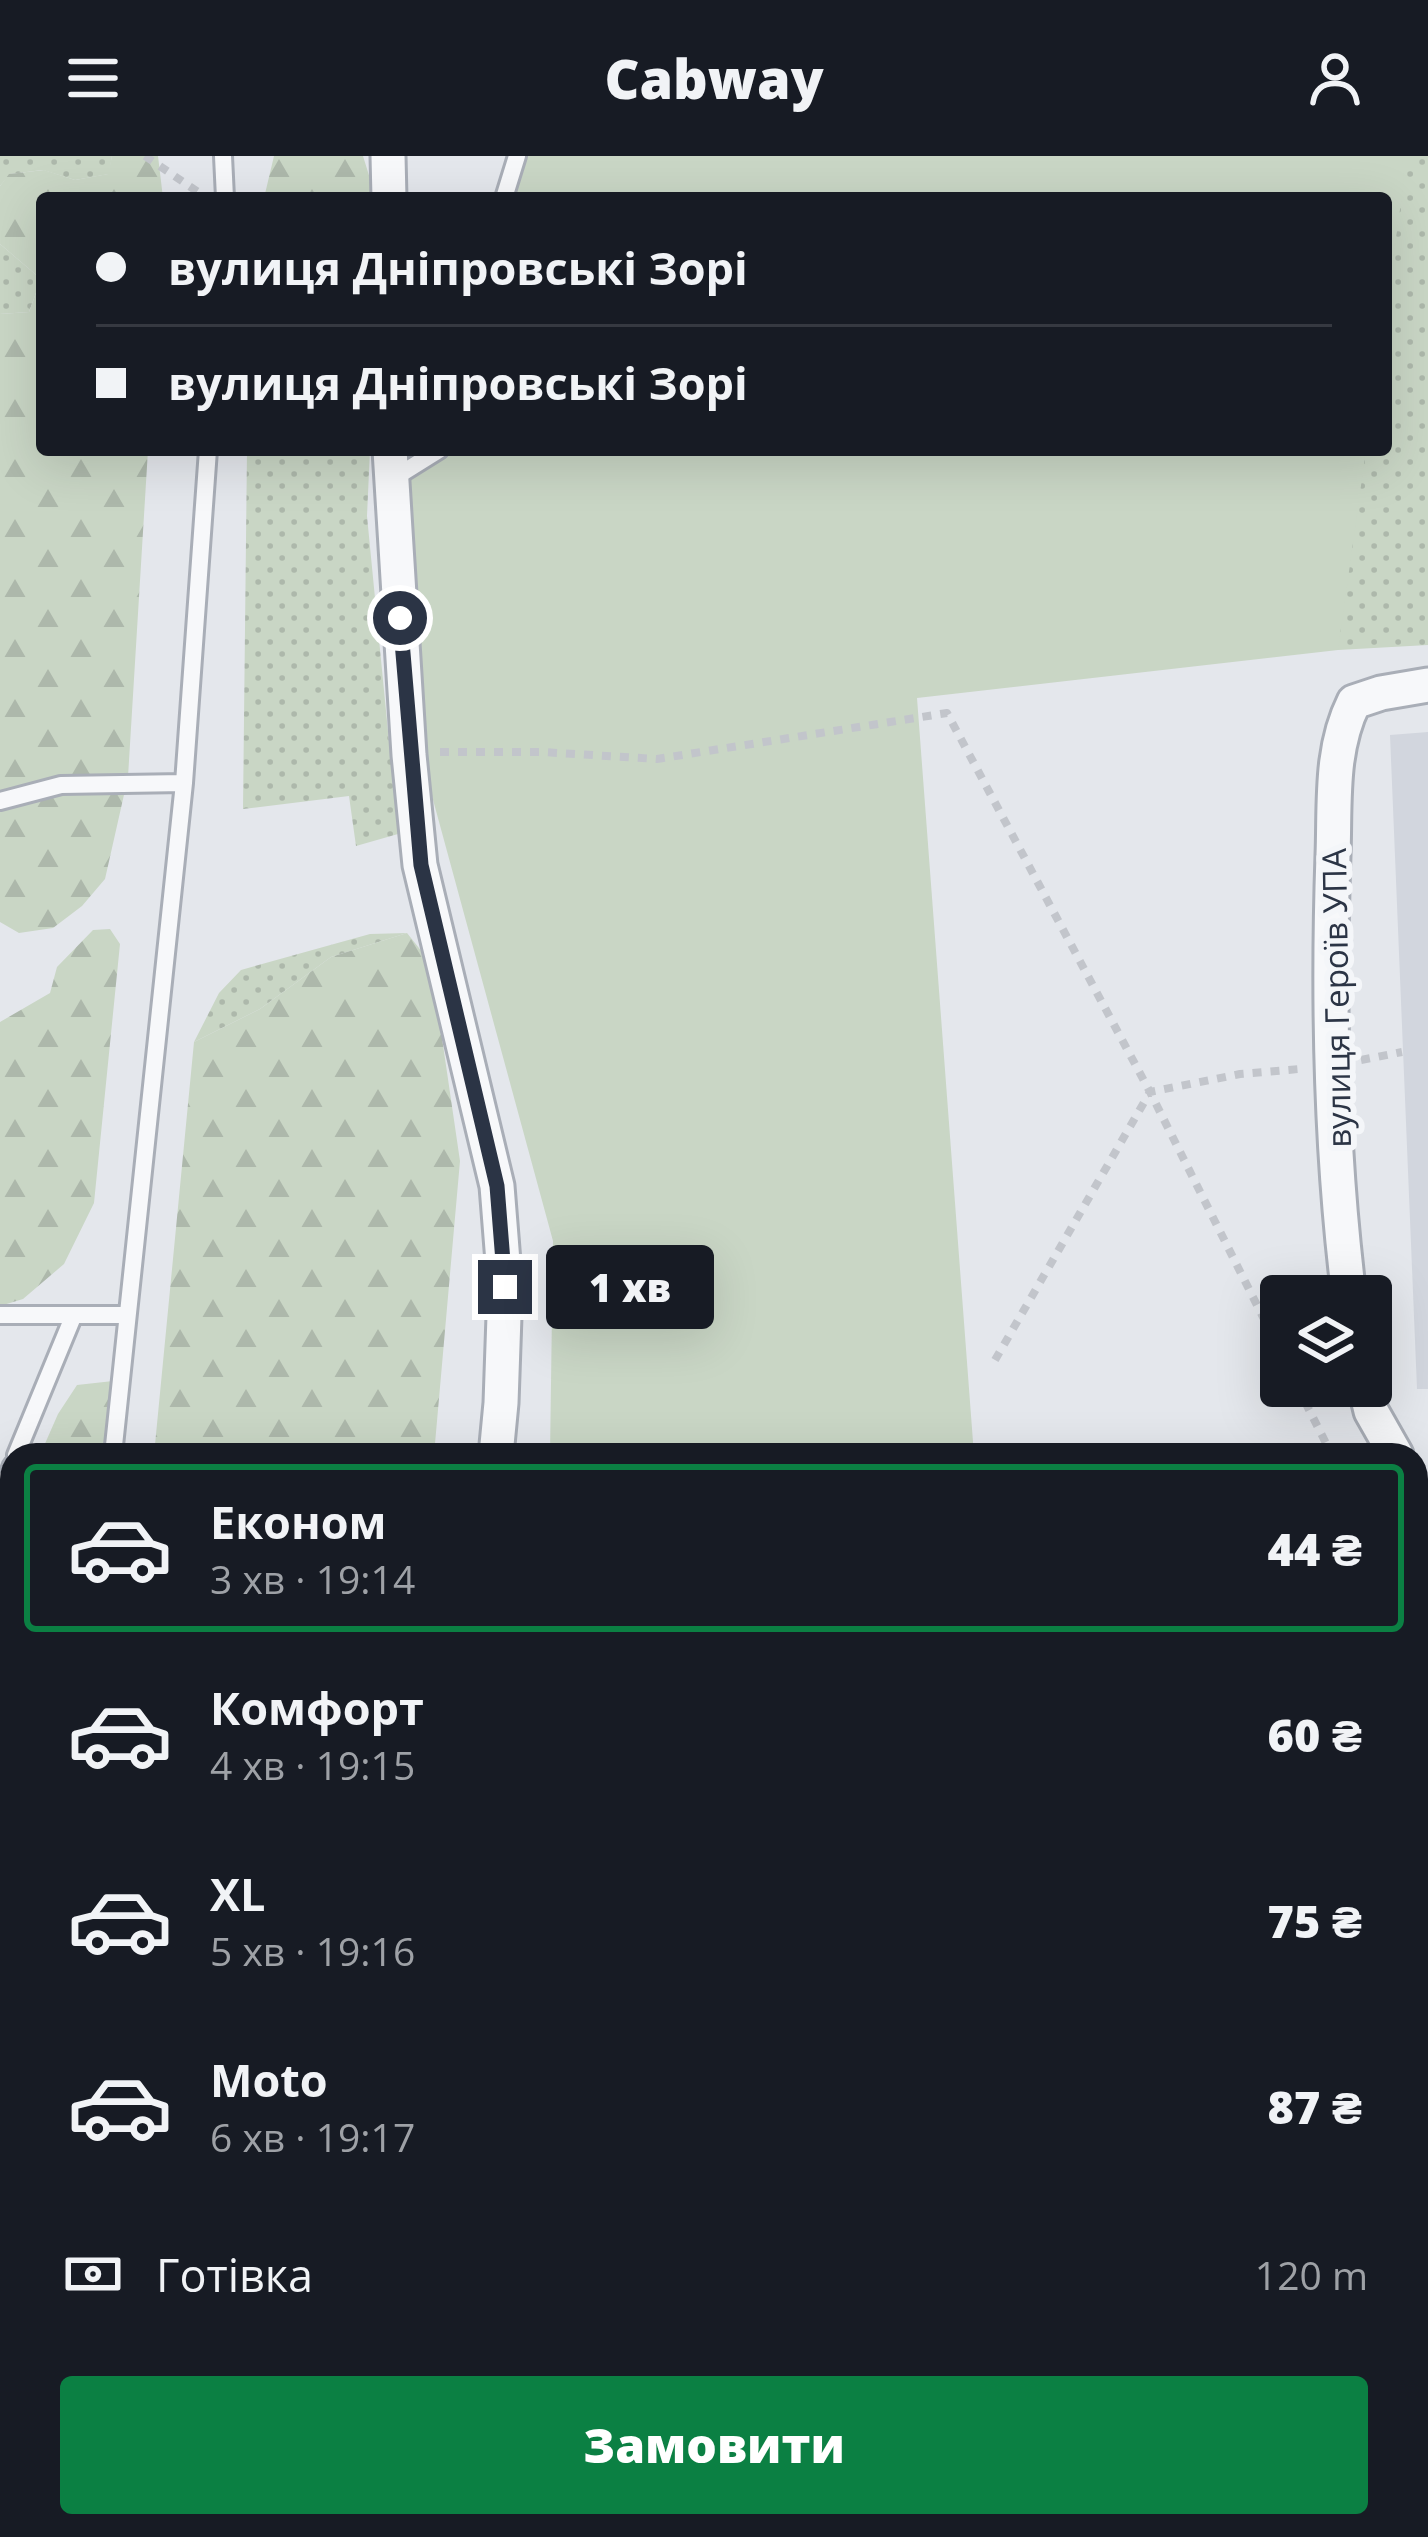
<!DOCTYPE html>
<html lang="uk">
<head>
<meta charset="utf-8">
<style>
	body { margin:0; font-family:"Open Sans",sans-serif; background:#20242c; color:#f1f3f6; height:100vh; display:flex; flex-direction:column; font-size:45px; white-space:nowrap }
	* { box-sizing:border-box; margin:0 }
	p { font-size:39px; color:#9ea1a6 }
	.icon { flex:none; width:66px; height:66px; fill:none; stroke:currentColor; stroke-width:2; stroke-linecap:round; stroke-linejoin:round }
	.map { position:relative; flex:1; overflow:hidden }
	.panel { position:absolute; left:0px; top:1287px; width:1428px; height:1095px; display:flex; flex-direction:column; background:#171b24; border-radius:36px 36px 0 0; box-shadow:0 12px 48px #0002 }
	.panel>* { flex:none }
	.guide { position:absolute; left:36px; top:36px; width:1356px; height:264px; border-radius:12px; box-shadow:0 12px 48px #0002; display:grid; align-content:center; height:264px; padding:0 60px; background:#171b24 }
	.tools { position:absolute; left:1260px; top:1119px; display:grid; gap:24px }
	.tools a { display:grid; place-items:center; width:132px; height:132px; border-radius:12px; background:#171b24; box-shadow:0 12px 48px #0002; font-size:60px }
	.end { position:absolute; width:54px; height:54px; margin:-27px; border:15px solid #2b3445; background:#fff; box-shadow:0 0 0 6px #fff }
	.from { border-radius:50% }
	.bubble { position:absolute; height:84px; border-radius:12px; background:#171b24; box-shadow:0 12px 48px #0002; font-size:39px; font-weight:800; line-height:84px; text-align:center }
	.guide b { display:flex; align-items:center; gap:42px; height:114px; font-size:45px }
	.guide b+b { border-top:3px solid #363941 }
	.guide i { width:30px; height:30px; background:#f1f3f6 }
	ul { padding:21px 0 0; list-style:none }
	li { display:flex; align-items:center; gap:36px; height:168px; margin:0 24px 18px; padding:0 36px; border:6px solid transparent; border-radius:12px }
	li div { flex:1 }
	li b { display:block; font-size:45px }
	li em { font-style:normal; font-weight:800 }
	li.active { border-color:#0b8043 }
	li>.icon { width:108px; height:108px; stroke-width:1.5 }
	.pay { display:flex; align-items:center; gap:30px; height:132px; padding:0 60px; font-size:45px }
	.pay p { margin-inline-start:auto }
	.primary-button { display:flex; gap:24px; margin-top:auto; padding:24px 60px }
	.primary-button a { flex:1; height:138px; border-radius:12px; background:#0b8043; color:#fff; font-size:48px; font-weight:800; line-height:138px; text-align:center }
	header { display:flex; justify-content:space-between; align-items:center; height:156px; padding:0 60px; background:#171b24; font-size:54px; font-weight:800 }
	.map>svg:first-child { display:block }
	.built { fill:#d2d6de }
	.grass { fill:url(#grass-dots) }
	.forest { fill:url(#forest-firs) }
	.garden { fill:#c9d6c5 }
	.building { fill:#bbc0ca }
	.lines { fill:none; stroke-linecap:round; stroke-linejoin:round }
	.lane-casing { stroke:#a9aeb7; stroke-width:22 }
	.street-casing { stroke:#a9aeb7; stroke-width:39 }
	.path { stroke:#c2c5cb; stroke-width:8; stroke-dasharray:9 9; stroke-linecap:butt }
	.lane { stroke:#f7f8fa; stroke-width:16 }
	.street { stroke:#f7f8fa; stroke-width:33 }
	.route { stroke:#2b3445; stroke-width:15 }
	.labels { text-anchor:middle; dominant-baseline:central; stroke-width:12; stroke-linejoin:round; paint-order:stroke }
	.street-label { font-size:33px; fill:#2b3445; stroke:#f4f6f9 }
</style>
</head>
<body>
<header><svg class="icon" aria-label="menu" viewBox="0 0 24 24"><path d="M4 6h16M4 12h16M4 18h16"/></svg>Cabway<svg class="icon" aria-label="person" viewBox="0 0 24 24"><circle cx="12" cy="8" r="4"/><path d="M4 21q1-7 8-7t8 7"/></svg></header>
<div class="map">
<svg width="1428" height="2381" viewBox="0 0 1428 2381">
	<defs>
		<pattern id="grass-dots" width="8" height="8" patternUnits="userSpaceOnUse" patternTransform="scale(3)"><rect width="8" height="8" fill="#c9d6c5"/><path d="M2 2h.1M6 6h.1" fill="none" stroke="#adb8ab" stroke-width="1.8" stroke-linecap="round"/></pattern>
		<pattern id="forest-firs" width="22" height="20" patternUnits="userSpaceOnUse" patternTransform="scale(3)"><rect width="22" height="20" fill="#c9d6c5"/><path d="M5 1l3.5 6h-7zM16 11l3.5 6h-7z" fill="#adb8ab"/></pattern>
	</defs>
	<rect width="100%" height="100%" fill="#e4e7ec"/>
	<path class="built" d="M1428 576V1233H1417L1390 579Z
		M608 2370H1042L883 2381H609Z"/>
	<path class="grass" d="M0 0H112L109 18 75 24 43 14 10 18 0 30Z
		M1375 0H1428V489L1338 494 1315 294H1386V42Z
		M0 88 41 123 29 156 0 158Z
		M247 294H370L367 360 398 678 356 690 349 640 243 653Z
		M407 777 331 801 260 853 194 886 219 837 241 814 370 778Z"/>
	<path class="forest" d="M112 0H158L163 42H42V294H148L128 621 105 723 82 750 53 772 19 777 0 766V158L29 156 41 123 0 88V30L9 18 44 14 75 24 108 18Z
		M274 0H363L376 42H264Z
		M110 773 120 788 94 1047 64 1108 23 1143 0 1150V866L50 837 57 811 93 774Z
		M407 777 431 807 460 1005 434 1299H154L194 886 260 853 331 801Z
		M113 1225 126 1299H40L58 1258 77 1229Z
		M12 1366V1672L0 1668V1410Z
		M12 1864V2147L0 2110V1865Z
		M82 2370H424L425 2381H85Z"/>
	<path class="garden" d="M512 0H1402L1404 25 1386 153V42H504Z
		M414 294H1366L1338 494 917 542 974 1299H550L553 1085 429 629 427 598 409 599 390 324Z"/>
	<path class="building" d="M1416 1390H1428V1633H1416Z
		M0 1687 8 1688 4 1761 0 1760Z
		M1428 1850V1914L1416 1917V1853Z
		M1416 2326H1426L1427 2363 1416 2364Z
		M611 2370H653L654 2381H612Z
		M712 2370H943V2373L838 2381H713Z
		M1244 2370H1413V2380L1244 2381Z"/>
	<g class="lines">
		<defs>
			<path id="lane" d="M223 0 225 42
				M504 42 517 0
				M391 324 439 294
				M0 645 61 629 184 627
				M0 1159H127
				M16 1299 73 1161
				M113 1299 184 627 208 294
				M0 1408 7 1322 12 1309
				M684 2370 685 2381"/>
			<path id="street" d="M388 0 389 42
				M390 294 409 599 420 709 497 1030 505 1131 501 1247 496 1299
				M1349 1140C1331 995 1328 845 1333 699 1335 647 1330 594 1354 546L1381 537 1428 529
				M1365 1230 1371 1255 1396 1299
				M548 2370V2381"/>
		</defs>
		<use href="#lane" class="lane-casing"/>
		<use href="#street" class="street-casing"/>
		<path class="path" d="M145 0 198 36
			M440 596H542L657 603 947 557 1150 936 1281 1197
			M1361 904 1402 896
			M995 1204 1150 936 1240 918 1299 913
			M1297 1230 1332 1299"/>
		<use href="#lane" class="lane"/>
		<use href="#street" class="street"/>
	</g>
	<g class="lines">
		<path class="route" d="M400 462 421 709 497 1030 505 1131"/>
	</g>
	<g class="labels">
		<g class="street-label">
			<text transform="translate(1336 842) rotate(-91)">вулиця Героїв УПА</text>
		</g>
	</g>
</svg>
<div class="tools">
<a><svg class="icon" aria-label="layers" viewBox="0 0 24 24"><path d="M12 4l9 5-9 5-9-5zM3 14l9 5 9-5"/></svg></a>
</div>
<i class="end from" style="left:400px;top:462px"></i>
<i class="end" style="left:505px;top:1131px"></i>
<div class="bubble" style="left:546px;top:1089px;width:168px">1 хв</div>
<div class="guide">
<b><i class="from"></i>вулиця Дніпровські Зорі</b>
<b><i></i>вулиця Дніпровські Зорі</b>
</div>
<section class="panel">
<ul>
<li class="active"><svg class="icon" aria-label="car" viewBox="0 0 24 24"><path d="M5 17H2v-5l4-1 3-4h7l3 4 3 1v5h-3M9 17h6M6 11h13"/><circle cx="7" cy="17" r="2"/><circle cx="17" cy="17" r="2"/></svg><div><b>Економ</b><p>3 хв · 19:14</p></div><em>44 ₴</em></li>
<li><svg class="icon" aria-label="car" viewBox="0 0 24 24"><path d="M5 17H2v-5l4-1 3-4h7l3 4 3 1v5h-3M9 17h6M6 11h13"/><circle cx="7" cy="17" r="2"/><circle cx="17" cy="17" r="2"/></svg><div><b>Комфорт</b><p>4 хв · 19:15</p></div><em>60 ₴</em></li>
<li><svg class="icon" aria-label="car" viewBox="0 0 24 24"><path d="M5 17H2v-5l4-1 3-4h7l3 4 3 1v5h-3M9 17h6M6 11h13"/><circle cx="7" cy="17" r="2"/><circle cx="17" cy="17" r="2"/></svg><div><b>XL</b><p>5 хв · 19:16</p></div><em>75 ₴</em></li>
<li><svg class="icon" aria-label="car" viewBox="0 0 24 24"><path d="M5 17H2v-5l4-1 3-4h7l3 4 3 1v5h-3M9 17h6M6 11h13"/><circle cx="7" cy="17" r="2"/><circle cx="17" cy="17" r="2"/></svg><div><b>Moto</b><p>6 хв · 19:17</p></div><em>87 ₴</em></li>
</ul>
<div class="pay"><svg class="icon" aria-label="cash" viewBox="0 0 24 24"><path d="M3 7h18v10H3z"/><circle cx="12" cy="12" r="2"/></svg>Готівка<p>120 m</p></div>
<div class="primary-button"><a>Замовити</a></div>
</section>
</div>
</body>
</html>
